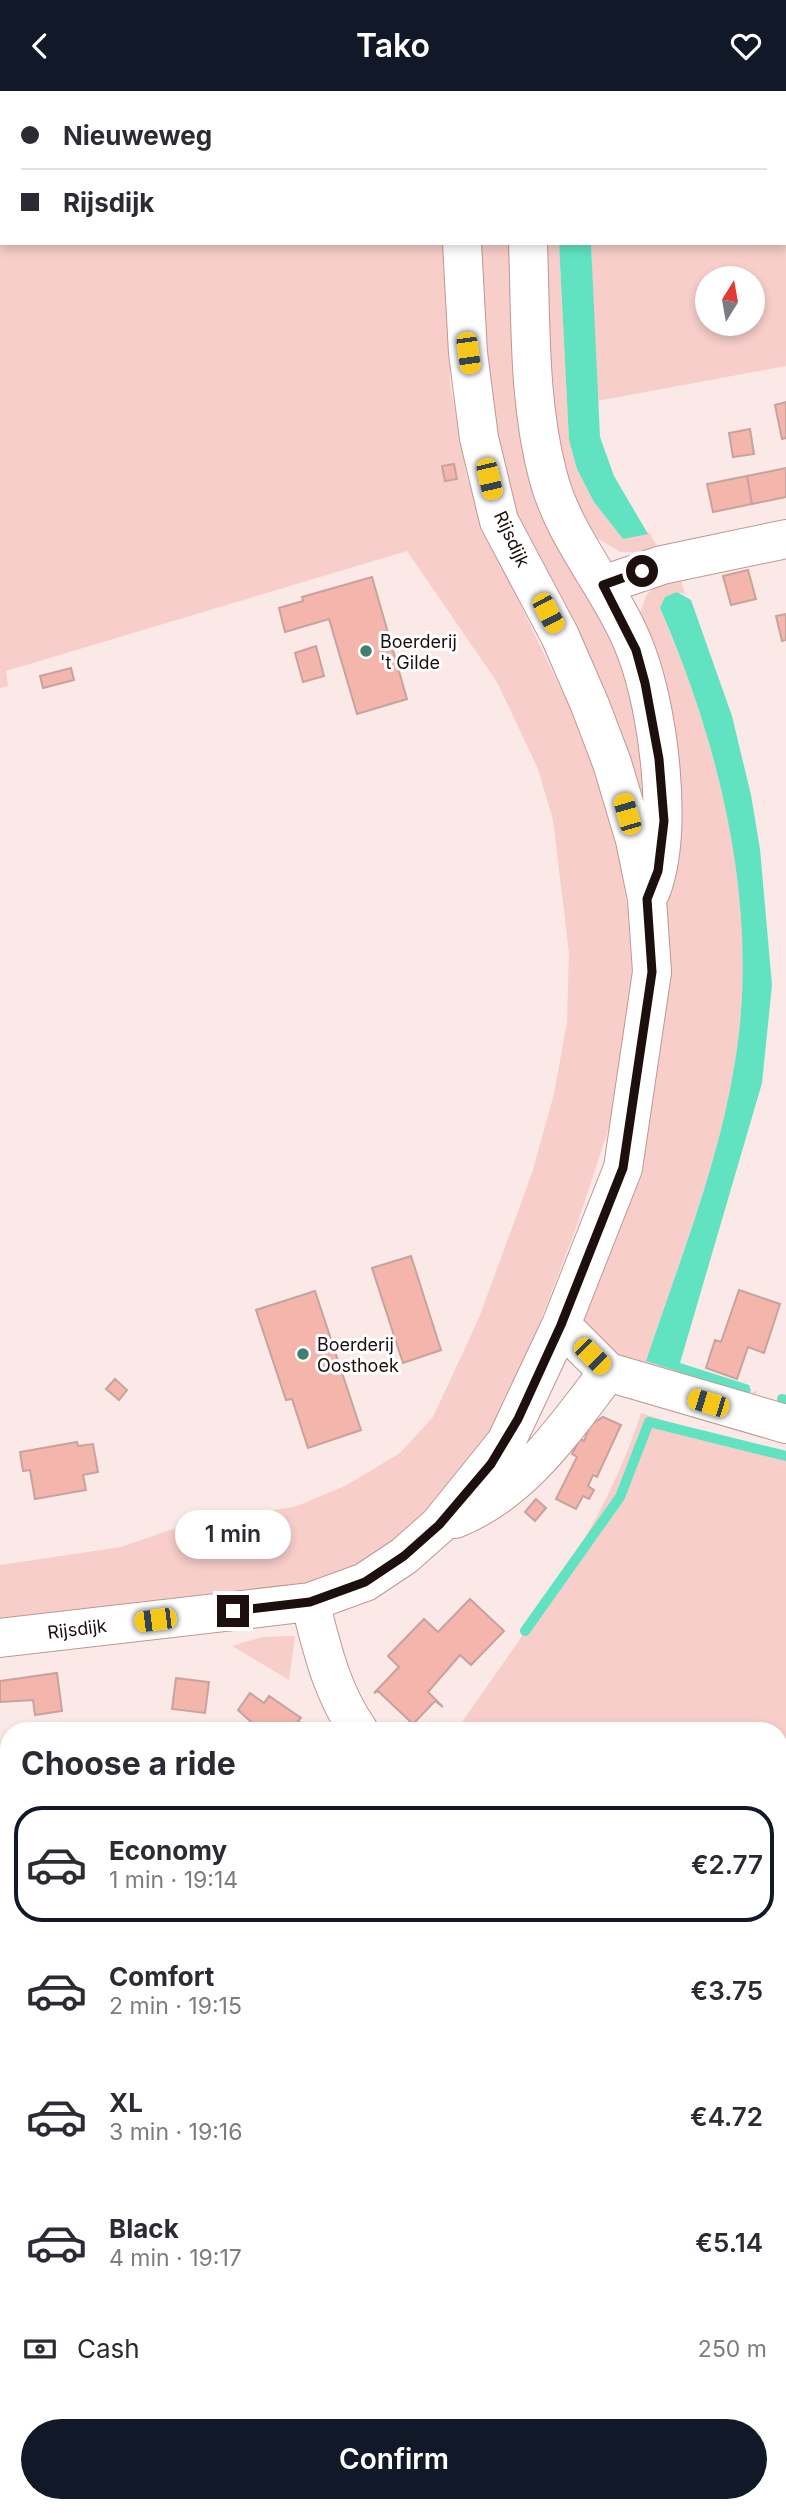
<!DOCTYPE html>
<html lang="en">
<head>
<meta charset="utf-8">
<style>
	body { margin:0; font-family:Inter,sans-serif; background:#f2f2f3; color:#2b2b33; height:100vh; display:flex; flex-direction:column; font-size:26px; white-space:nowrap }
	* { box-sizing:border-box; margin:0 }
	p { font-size:23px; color:#7c7c81 }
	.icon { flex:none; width:38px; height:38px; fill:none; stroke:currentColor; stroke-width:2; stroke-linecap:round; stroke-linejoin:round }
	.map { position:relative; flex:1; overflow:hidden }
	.details { position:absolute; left:0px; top:1631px; width:788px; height:791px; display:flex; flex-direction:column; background:#fff; border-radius:28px 28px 0 0; box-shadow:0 4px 10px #0003 }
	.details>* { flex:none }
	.top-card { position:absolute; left:0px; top:0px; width:788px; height:154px; box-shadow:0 4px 10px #0003; display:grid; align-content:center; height:154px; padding:0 21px; background:#fff }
	.needle { width:46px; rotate:11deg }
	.buttons { position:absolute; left:695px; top:175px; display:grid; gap:14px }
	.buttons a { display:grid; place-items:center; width:70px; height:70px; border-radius:50%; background:#fff; box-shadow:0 4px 10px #0003; font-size:35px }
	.end { position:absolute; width:32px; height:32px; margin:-16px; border:9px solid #1d0f0e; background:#fff; box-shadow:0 0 0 4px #fff }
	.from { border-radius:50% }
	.bubble { position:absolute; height:49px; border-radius:24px; background:#fff; box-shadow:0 4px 10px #0003; font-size:23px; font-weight:600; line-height:49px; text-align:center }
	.car { position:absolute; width:21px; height:42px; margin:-21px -10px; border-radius:9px; box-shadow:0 0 5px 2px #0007; background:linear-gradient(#f5c518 24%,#345 0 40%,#f5c518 0 76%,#345 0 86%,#f5c518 0) }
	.top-card b { display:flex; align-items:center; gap:24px; height:66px; font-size:26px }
	.top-card b+b { border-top:2px solid #e1e1e2 }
	.top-card i { width:18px; height:18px; background:#2b2b33 }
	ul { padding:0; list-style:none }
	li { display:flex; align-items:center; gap:21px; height:116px; margin:0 14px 10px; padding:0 7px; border:4px solid transparent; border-radius:28px }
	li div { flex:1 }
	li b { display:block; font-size:26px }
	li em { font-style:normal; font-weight:600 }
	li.selected { border-color:#111827 }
	li>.icon { width:63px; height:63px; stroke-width:1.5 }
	h2 { padding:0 21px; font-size:32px; line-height:84px }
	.pay { display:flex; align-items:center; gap:18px; height:77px; padding:0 21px; font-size:26px }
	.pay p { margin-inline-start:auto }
	.cta { display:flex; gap:14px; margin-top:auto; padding:14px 21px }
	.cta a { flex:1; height:80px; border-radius:42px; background:#111827; color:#fff; font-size:28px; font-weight:600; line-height:80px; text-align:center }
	header { display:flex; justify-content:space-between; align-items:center; height:91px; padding:0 21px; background:#111827; color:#fff; font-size:32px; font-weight:600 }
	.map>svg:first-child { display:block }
	.green { fill:#f7cec9; fill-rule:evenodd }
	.water { fill:#61e2c1 }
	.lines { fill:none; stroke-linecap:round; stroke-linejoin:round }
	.stream { stroke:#61e2c1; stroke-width:10 }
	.building { fill:#f4b5ad; stroke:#c8a29d; stroke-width:2 }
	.minor-casing { stroke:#bd9893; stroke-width:40 }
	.minor { stroke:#fff; stroke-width:38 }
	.route { stroke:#1d0f0e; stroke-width:9 }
	.poi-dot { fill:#40806e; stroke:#fff; stroke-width:2.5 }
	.labels { text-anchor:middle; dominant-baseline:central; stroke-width:6; stroke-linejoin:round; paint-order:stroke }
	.street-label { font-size:18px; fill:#1d0f0e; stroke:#fff }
	.poi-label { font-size:18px; fill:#1d0f0e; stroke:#fff; text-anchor:start }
</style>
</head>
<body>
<header><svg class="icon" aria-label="back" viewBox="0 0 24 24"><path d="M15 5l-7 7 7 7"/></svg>Tako<svg class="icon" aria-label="heart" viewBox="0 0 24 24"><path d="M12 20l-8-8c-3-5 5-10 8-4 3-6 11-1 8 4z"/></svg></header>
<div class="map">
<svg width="786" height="2422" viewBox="0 0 786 2422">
	<rect width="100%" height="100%" fill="#fae9e7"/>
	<path class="green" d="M0 0H438L2 2V152H448L450 291 467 387 496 463 571 619 596 681 616 749 628 820 632 883 613 1024 576 1137 521 1281 487 1347 420 1434 346 1487 194 1511 0 1527V1474L121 1456 173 1438 297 1415 347 1394 400 1362 433 1326 479 1227 532 1082 554 1003 567 931 569 862 553 729 538 678 497 591 407 460 6 580 8 595 0 597Z
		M610 0H786V275L597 310 591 152H786V2H605ZM707 187H752V233H707Z
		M473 152H517L522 302 638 599 651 764 501 388Z
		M540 152H559L569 349 577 378 594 411 623 448 649 441 661 462 621 461 593 445 558 382Z
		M681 490 685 503 677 501 660 518C721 657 760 818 735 971 719 1073 678 1172 646 1270L749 1302 757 1300 753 1312 618 1274 576 1228 656 974 640 522 646 505 656 493Z
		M641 1322 750 1358 786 1365V1945L779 1939V1640H456C525 1539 604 1440 641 1322Z
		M295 1545 289 1589 232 1555 262 1546Z"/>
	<path class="water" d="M559 152H591L600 346 614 385 648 443 623 448 594 411 577 378 569 349Z
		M677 501 691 509 732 625 751 704 760 758 772 894 762 992 680 1272 749 1294 751 1300 748 1303 646 1270C678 1173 719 1073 735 971 760 818 721 657 660 517L665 506Z"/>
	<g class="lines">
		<path class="stream" d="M782 1308 786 1309
			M525 1540 620 1406 649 1331 786 1365
			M779 1952 786 1957"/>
	</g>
	<path class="building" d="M786 311V347L782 348 775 314Z
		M750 338 754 363 733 366 729 342Z
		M454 373 457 388 445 390 442 375Z
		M786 377V406L752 413 747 385Z
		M747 385 752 413 713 421 707 393Z
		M748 479 756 508 731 514 723 485Z
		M372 486 407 608 357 623 329 528 285 541 279 517 303 510 302 506Z
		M786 523V549L782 550 776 525Z
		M316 555 324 585 303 591 295 562Z
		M71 577 74 589 43 597 40 585Z
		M411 1165 441 1259 403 1272 372 1177Z
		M739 1199 780 1213 764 1262 748 1256 737 1288 706 1277 715 1249 721 1251Z
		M315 1200 361 1339 308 1357 292 1308 286 1309 256 1219Z
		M115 1288 127 1299 119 1309 106 1298Z
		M603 1326 621 1334 597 1386 593 1384 588 1395 594 1399 589 1408 583 1405 576 1418 556 1408 577 1366 572 1363 580 1348 584 1350 590 1334Z
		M77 1351 78 1355 93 1353 98 1381 83 1384 86 1399 35 1408 30 1379 23 1380 20 1361Z
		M536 1408 546 1417 535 1430 525 1421Z
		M470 1508 504 1540 471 1574 460 1564 428 1601 443 1616 435 1610 413 1633 378 1600 374 1602 399 1576 388 1565 424 1528 438 1541Z
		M57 1582 62 1620 35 1624 33 1609 0 1611V1590Z
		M176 1587 209 1591 205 1622 172 1618Z
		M250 1602 264 1612 269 1605 301 1627 298 1630 311 1640H261L238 1619Z
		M781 2156 786 2160V2208L779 2217V2160Z"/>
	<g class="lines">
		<defs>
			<path id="minor" d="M452 0 453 2
				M521 0V2
				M528 152C531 229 528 310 548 385 564 448 613 499 636 560 659 620 674 740 651 800
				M603 494 662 474 786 448
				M561 1234 608 1281 786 1333
				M455 1428C524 1400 564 1338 608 1281
				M310 1511C322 1557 331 1600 359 1640
				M0 1547 310 1511 365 1491 404 1465 439 1434 506 1351 561 1234 623 1077 652 881 647 808 635 749 612 672 590 614 560 545 499 430 479 347 468 262 462 152
				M779 1990 786 1996"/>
		</defs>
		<use href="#minor" class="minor-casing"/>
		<use href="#minor" class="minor"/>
	</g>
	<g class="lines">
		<path class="route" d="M233 1520 310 1511 365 1491 404 1465 439 1434 491 1373 518 1328 561 1234 623 1077 652 881 647 808 658 780 664 730 659 668 645 592 636 559 603 494 642 480"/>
	</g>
	<g class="poi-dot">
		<circle cx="366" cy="560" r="7"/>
		<circle cx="303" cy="1263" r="7"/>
	</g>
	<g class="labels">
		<g class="street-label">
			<text transform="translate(512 448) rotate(65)">Rijsdijk</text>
			<text transform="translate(77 1538) rotate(-7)">Rijsdijk</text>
		</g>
		<g class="poi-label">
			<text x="380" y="550">Boerderij<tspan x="380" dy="21">'t Gilde</tspan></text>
			<text x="317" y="1253">Boerderij<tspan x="317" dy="21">Oosthoek</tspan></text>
		</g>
	</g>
</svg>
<div class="buttons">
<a><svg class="needle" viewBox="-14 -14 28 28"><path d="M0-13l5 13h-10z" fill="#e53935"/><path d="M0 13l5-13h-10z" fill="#7c7c81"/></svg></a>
</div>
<i class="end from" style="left:642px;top:480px"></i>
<i class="end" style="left:233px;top:1520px"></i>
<div class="bubble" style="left:175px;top:1419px;width:116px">1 min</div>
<i class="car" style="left:468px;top:262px;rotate:172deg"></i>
<i class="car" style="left:489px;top:388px;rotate:167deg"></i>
<i class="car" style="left:548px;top:522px;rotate:152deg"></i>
<i class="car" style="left:627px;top:723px;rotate:344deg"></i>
<i class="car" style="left:592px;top:1265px;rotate:135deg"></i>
<i class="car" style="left:708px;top:1312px;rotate:287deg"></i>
<i class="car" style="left:155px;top:1529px;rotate:263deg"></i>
<div class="top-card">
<b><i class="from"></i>Nieuweweg</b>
<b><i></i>Rijsdijk</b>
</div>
<section class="details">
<h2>Choose a ride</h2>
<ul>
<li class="selected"><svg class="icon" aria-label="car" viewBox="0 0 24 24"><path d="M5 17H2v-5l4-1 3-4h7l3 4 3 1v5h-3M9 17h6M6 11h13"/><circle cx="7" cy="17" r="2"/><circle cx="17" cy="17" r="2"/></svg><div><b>Economy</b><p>1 min · 19:14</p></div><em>€2.77</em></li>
<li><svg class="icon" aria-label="car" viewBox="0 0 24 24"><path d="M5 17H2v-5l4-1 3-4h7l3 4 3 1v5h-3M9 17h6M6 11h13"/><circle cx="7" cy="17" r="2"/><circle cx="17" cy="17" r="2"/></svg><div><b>Comfort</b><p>2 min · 19:15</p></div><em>€3.75</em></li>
<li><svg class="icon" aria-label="car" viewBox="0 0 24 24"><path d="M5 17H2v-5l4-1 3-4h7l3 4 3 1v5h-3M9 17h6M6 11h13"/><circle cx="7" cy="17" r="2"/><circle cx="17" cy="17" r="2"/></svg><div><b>XL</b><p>3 min · 19:16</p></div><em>€4.72</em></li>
<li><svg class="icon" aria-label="car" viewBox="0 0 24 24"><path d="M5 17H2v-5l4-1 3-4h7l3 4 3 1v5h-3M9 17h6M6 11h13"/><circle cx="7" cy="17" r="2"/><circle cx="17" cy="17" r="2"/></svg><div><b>Black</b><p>4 min · 19:17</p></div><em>€5.14</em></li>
</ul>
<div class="pay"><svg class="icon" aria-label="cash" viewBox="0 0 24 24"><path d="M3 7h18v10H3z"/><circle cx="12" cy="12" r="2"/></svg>Cash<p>250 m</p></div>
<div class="cta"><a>Confirm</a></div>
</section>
</div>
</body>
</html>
